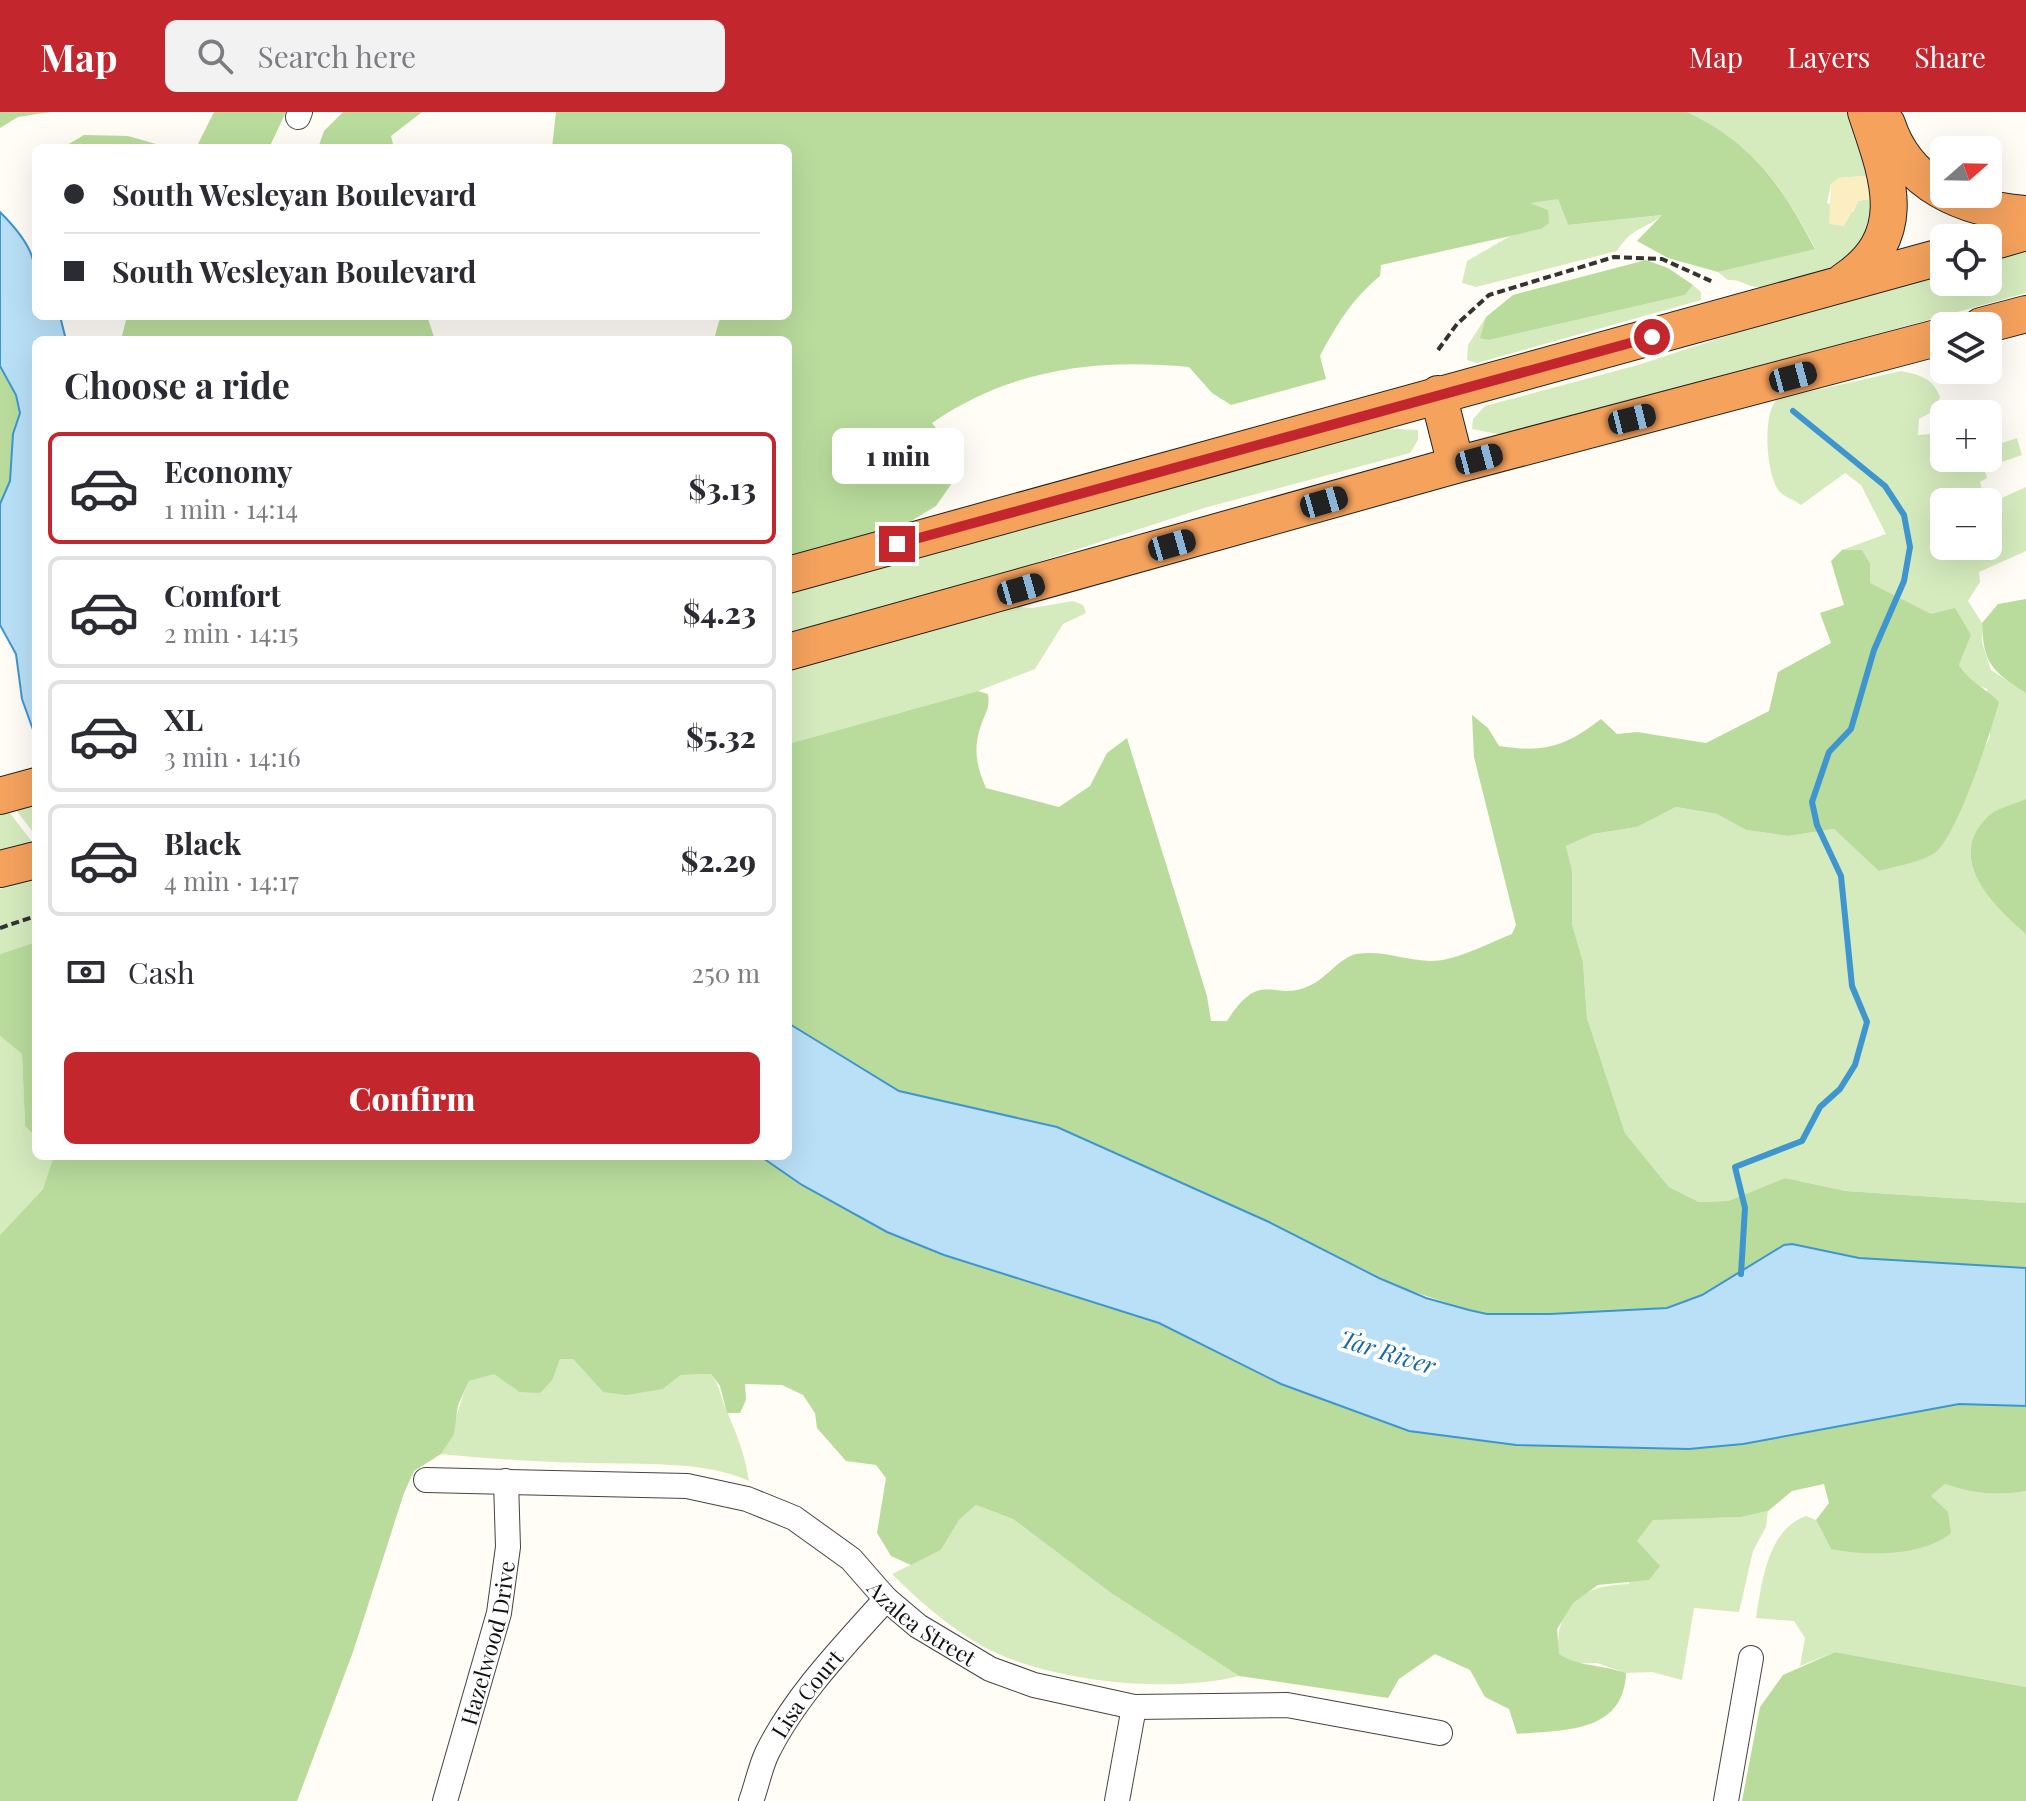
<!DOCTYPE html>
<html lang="en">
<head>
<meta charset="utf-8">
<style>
	body { margin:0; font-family:"Playfair Display",serif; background:#f2f2f3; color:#2b2b33; height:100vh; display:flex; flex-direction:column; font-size:30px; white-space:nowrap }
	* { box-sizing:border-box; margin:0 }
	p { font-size:26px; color:#7c7c81 }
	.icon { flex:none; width:44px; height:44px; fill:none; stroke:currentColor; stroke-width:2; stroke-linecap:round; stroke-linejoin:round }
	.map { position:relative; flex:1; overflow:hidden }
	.panel { position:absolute; left:32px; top:224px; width:760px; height:824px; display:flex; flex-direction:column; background:#fff; border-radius:12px; box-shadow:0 8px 32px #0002 }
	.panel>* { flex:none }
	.banner { position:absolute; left:32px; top:32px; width:760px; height:176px; border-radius:12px; box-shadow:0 8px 32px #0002; display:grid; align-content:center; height:176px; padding:0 32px; background:#fff }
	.needle { width:52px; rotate:70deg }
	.controls { position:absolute; left:1930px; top:24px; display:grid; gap:16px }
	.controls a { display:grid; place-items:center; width:72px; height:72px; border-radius:12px; background:#fff; box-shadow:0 8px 32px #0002; font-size:40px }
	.end { position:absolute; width:36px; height:36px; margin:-18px; border:10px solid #c4262e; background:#fff; box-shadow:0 0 0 4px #fff }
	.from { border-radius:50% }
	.bubble { position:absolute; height:56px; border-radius:12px; background:#fff; box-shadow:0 8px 32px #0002; font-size:26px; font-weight:800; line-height:56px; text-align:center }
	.car { position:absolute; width:24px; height:48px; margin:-24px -12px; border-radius:10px; box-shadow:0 0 6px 2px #0007; background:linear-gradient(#222 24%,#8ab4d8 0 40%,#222 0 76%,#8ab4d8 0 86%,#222 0) }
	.banner b { display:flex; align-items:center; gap:28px; height:76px; font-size:30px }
	.banner b+b { border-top:2px solid #e1e1e2 }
	.banner i { width:20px; height:20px; background:#2b2b33 }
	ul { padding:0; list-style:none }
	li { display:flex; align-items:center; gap:24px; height:112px; margin:0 16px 12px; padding:0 16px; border:4px solid #e1e1e2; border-radius:12px }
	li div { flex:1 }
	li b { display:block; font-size:30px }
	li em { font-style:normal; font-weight:800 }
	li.selected { border-color:#c4262e }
	li>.icon { width:72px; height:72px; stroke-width:1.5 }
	h2 { padding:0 32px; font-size:36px; line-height:96px }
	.pay { display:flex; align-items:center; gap:20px; height:88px; padding:0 32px; font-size:30px }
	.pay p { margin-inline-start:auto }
	.cta { display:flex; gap:16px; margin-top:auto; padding:16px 32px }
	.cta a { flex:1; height:92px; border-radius:12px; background:#c4262e; color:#fff; font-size:32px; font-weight:800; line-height:92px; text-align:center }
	header { display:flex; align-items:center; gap:48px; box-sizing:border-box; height:112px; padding:0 40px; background:#c4262e; color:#fff }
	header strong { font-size:38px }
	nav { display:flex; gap:44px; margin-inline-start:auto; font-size:28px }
	.search { width:560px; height:72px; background:#f2f2f3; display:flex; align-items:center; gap:20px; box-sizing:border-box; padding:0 28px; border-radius:12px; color:#7c7c81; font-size:30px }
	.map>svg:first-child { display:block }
	.green { fill:#d5ebbd; fill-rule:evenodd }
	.forest { fill:#b9dc9c }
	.sand { fill:#fbeec1 }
	.water { fill:#b9e0f7; stroke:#3f96cf; stroke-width:2 }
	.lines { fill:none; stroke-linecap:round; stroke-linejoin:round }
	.stream { stroke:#3f96cf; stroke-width:6 }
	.minor-casing { stroke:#444; stroke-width:26 }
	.highway-casing { stroke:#222; stroke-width:38 }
	.path { stroke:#333; stroke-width:4; stroke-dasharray:8 4; stroke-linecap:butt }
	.minor { stroke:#fff; stroke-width:24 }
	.highway { stroke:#f5a25d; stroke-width:36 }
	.route { stroke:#c4262e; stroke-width:10 }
	.labels { text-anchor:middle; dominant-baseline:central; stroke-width:8; stroke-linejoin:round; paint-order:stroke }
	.street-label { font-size:22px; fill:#111; stroke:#fff }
	.water-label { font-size:24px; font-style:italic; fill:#1768a6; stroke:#fff }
</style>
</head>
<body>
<header>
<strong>Map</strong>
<div class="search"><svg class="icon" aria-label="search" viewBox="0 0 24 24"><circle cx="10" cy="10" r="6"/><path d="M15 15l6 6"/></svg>Search here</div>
<nav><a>Map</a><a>Layers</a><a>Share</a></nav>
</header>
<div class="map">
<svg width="2026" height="1689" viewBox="0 0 2026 1689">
	<rect width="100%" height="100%" fill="#fffdf5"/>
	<path class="green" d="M1687 0H1859L1877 77 1864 64 1839 66 1831 72 1827 91 1853 100 1858 89 1869 87 1879 116C1862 149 1795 176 1758 175 1747 175 1741 167 1728 168L1718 160 1815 136C1782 74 1753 31 1687 0Z
		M1542 86 1558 87 1568 113 1663 103C1642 119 1632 115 1617 139L1476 175 1462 171 1467 149 1512 123 1541 117 1548 98 1528 91Z
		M2026 136V181L1508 324 1472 317 1473 307 1485 294 1638 253 1840 187 1944 159V170H1988V146Z
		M1693 173 1701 180V188L1477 251 1467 248 1468 233 1486 205 1481 225 1489 228 1685 183Z
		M1901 259C1920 263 1933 266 1940 285L1934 299 1919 307 1918 323 1944 321V346H1988V336L2017 326 2022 343 1984 356 1987 366 1980 370 1982 379 1990 378 1997 388 2026 375V439L1979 460 1980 470 1968 489 1982 511V530L1991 558 2026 581V687C2014 692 1996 696 1987 705 1945 747 1993 794 2026 822V1091L1846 1079 1785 1066 1728 1089 1699 1090 1669 1075 1625 1021 1587 906 1583 850 1572 812V758L1566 734 1593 722 1637 715 1676 695 1717 702 1746 718 1788 724 1834 717 1879 758 1976 654 1990 624 1987 577 1969 570 1959 553 1971 523 1869 471 1870 451 1862 438H1842L1886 422 1861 373 1845 361 1801 393C1795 388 1784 385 1779 379 1766 363 1762 302 1777 287ZM1944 390H1988V434H1944Z
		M1365 315 1418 318V328L1410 341 1204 396 946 480 788 524V477Z
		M1073 489 1083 493 1086 501 1063 512 1035 557 978 579 788 632V555L1008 494 1032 496Z
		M36 693V724L16 698Z
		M9 700 33 731 0 740V702Z
		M36 767V830L0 842V777Z
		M0 924 22 942 25 1014 36 1025V1044L56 1046 43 1077 0 1123Z
		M560 1247H573L603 1280 663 1277 681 1263 711 1262C721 1275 721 1288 728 1302 738 1325 745 1344 749 1369 703 1348 640 1353 590 1351 540 1350 491 1347 441 1342 456 1319 457 1294 469 1269L494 1261 519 1280 553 1267Z
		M1945 1372C1973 1382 1997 1384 2026 1379V1575L1835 1540 1800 1554 1805 1526 1794 1509 1756 1506C1762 1471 1767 1418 1806 1404L1816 1408 1831 1437 1931 1384Z
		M976 1393 1013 1407 1111 1481 1239 1564C1168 1582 1047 1570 982 1534 949 1515 919 1489 892 1462L941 1438 959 1408Z
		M1768 1399 1766 1415 1753 1439 1739 1500 1694 1496 1682 1568 1652 1560 1626 1561 1597 1551H1572L1558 1543C1556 1492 1581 1473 1629 1472L1637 1429 1653 1407 1741 1405Z"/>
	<path class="forest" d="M0 0H50L18 5 0 16Z
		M214 0H286L269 36H191L197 34Z
		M343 0H422L391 24 394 36H318L324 19Z
		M556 0H1687C1753 31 1782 74 1815 137L1718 160 1668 146 1637 129 1662 103 1568 113 1558 87 1530 91 1548 98 1549 111 1541 117 1381 153 1380 164C1352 187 1337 212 1320 244L1326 267 1231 293 1212 281 1189 255C1095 246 1011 257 932 311L950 334 959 361 936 394 903 414 788 445V228H714L719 209 725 204H788V36H552Z
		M84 23 128 24 170 36H62Z
		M1646 148 1668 156 1693 173 1685 183 1489 228 1480 226 1486 205 1513 183Z
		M127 204H427L435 228H121Z
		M0 254 16 283 20 301 13 322 10 369 0 392Z
		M1842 438H1862L1870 451V471L1931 502 1955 496 1971 523 1959 553C1970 571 1985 575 1999 590 1991 620 1958 720 1937 739 1925 750 1895 754 1879 759L1834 717 1788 724 1746 718 1717 702 1676 695 1637 715 1593 722 1566 734 1572 758V812L1583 850 1587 906 1625 1021 1669 1075 1699 1090 1728 1089 1785 1066 1846 1079 2026 1091V1156L1859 1146 1792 1132 1784 1133 1702 1183 1667 1196 1550 1202H1487L1469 1198 1402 1176 1252 1102 1057 1015 899 979 788 911V632L978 579 988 582C990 597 986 599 981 613 973 637 976 653 986 676L1059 695 1090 674 1107 641 1127 626 1207 884 1211 909H1227C1262 854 1272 892 1311 873 1326 866 1341 845 1356 842 1383 838 1403 848 1429 849 1455 850 1488 831 1512 822L1516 813 1474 645 1472 603 1488 616 1499 634C1543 641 1565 635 1601 607L1617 622 1637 620 1706 631 1769 599 1778 560 1831 531 1820 501 1844 493 1831 449Z
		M2026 487V581C1993 560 1983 552 1982 511L1998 492Z
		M2026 687V822C1993 794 1945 747 1987 705 1996 696 2014 692 2026 687Z
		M36 830V1025L25 1014 22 942 0 924V842Z
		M54 1044H760L802 1073 944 1143 1159 1211 1281 1272 1408 1319 1516 1333 1689 1337 1743 1332 1959 1292 2026 1294V1379C1997 1384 1973 1382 1945 1372L1931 1384 1948 1400 1951 1421C1922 1445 1866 1444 1831 1437L1816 1408 1829 1391 1824 1372 1792 1379 1768 1399 1741 1405 1653 1408 1637 1429 1660 1454 1649 1468 1598 1473 1573 1491 1557 1517 1559 1542C1576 1554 1603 1553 1626 1561 1624 1621 1564 1618 1517 1622L1509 1597 1485 1585 1470 1558 1435 1542 1399 1567 1388 1586 1239 1564 1111 1481 1013 1407 976 1393 959 1408 941 1438 911 1453 891 1444 877 1421 886 1366 876 1353 846 1349 817 1316 815 1301 803 1283 782 1273 745 1272 746 1288 740 1301H727L720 1274 711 1262 681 1263 663 1277 626 1283 603 1280 573 1247H560L553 1267 540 1281 519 1280 494 1262 469 1269 458 1293 454 1322 441 1342 414 1359 404 1381 353 1540 297 1689H0V1123L43 1077Z
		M1835 1540 2026 1575V1689H1742L1760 1595 1783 1563Z"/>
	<path class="sand" d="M1864 64 1877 77 1879 116 1868 87 1858 89 1844 114 1829 112 1831 72 1839 66Z"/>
	<path class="water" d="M0 100C39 139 36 151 36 204H60L66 228H36V626L22 587 16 542 0 513V392L10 369 13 322 20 301 16 283 0 254Z
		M788 911 899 979 1057 1015 1269 1110 1379 1166 1426 1186 1469 1198 1487 1202H1550L1667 1196 1702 1183 1784 1133 1792 1132 1859 1146 2026 1156V1294L1959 1292 1743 1332 1689 1337 1516 1333 1409 1319 1281 1272 1159 1211 944 1143 887 1120 802 1073 760 1044H788Z"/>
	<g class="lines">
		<path class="stream" d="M1741 1162 1745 1096 1735 1055 1802 1029 1820 995 1840 977 1855 953 1867 910 1852 874 1841 764 1817 713 1812 690 1829 640 1851 617 1874 538 1904 469 1910 435 1904 403 1885 374 1793 299"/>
		<defs>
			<g id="minor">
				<path d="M298 5 300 0"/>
				<path id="s1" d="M426 1368 687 1374 747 1387 794 1406 851 1447 886 1487 918 1514 990 1557 1034 1573 1134 1595 1287 1593 1440 1621"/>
				<path id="s2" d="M445 1689 499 1501 508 1435 506 1369"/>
				<path id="s3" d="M751 1689C757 1673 760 1656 767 1641 795 1584 844 1534 886 1487"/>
				<path d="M1117 1689 1134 1595"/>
				<path d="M1726 1689 1751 1546"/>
			</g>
			<path id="highway" d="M1887 12C1907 74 1965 97 2026 102
				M1988 131 2026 120
				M1844 169C1912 124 1888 65 1866 0
				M1981 214 2026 202
				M1438 282 1456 353
				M788 463 1944 144
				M788 540 1456 353 1944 224
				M0 684 36 674
				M0 757 36 748"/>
		</defs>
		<use href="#minor" class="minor-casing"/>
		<use href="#highway" class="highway-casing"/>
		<path class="path" d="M1438 238 1457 212 1489 183 1614 145 1662 147 1713 170
			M0 816 36 804"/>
		<use href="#minor" class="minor"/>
		<use href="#highway" class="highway"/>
	</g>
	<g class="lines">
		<path class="route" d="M897 432 1652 225"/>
	</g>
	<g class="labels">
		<g class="street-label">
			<text stroke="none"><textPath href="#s1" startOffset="540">Azalea Street</textPath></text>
			<text stroke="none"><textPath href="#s2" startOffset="164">Hazelwood Drive</textPath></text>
			<text stroke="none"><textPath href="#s3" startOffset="122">Lisa Court</textPath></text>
		</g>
		<g class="water-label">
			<text transform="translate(1388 1239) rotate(17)">Tar River</text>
		</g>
	</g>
</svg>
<div class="controls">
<a><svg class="needle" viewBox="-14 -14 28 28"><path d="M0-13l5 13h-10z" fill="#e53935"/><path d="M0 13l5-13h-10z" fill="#7c7c81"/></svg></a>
<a><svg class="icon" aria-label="locate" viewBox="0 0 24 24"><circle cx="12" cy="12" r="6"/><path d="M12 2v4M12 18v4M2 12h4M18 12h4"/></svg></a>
<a><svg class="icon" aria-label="layers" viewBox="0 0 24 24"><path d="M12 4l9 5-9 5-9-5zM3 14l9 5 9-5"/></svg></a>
<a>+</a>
<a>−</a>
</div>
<i class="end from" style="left:1652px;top:225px"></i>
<i class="end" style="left:897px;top:432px"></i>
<div class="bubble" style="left:832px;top:316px;width:132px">1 min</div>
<i class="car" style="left:1793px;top:265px;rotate:75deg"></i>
<i class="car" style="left:1632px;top:307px;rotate:76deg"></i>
<i class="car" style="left:1479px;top:347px;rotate:75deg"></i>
<i class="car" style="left:1324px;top:390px;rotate:74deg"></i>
<i class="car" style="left:1172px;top:433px;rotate:74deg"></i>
<i class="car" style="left:1021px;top:477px;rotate:74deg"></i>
<div class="banner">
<b><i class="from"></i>South Wesleyan Boulevard</b>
<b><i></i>South Wesleyan Boulevard</b>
</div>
<section class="panel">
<h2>Choose a ride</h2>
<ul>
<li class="selected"><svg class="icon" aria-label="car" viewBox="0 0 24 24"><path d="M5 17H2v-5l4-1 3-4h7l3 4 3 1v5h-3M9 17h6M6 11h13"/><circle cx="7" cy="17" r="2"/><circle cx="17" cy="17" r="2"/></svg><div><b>Economy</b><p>1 min · 14:14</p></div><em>$3.13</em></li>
<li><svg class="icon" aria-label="car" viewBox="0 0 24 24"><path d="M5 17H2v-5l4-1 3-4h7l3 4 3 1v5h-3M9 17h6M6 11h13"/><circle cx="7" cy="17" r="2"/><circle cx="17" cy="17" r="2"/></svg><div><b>Comfort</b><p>2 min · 14:15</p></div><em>$4.23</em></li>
<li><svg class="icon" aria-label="car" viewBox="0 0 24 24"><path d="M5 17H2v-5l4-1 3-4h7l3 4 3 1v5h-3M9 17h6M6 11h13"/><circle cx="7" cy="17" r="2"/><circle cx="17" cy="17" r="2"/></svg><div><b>XL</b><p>3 min · 14:16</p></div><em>$5.32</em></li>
<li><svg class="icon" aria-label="car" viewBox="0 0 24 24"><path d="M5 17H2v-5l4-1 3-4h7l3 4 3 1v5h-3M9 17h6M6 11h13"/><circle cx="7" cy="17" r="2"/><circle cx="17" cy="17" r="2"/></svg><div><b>Black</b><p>4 min · 14:17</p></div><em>$2.29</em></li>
</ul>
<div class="pay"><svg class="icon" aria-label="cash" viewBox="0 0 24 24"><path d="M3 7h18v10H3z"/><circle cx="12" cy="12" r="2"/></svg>Cash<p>250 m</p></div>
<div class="cta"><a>Confirm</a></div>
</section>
</div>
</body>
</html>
